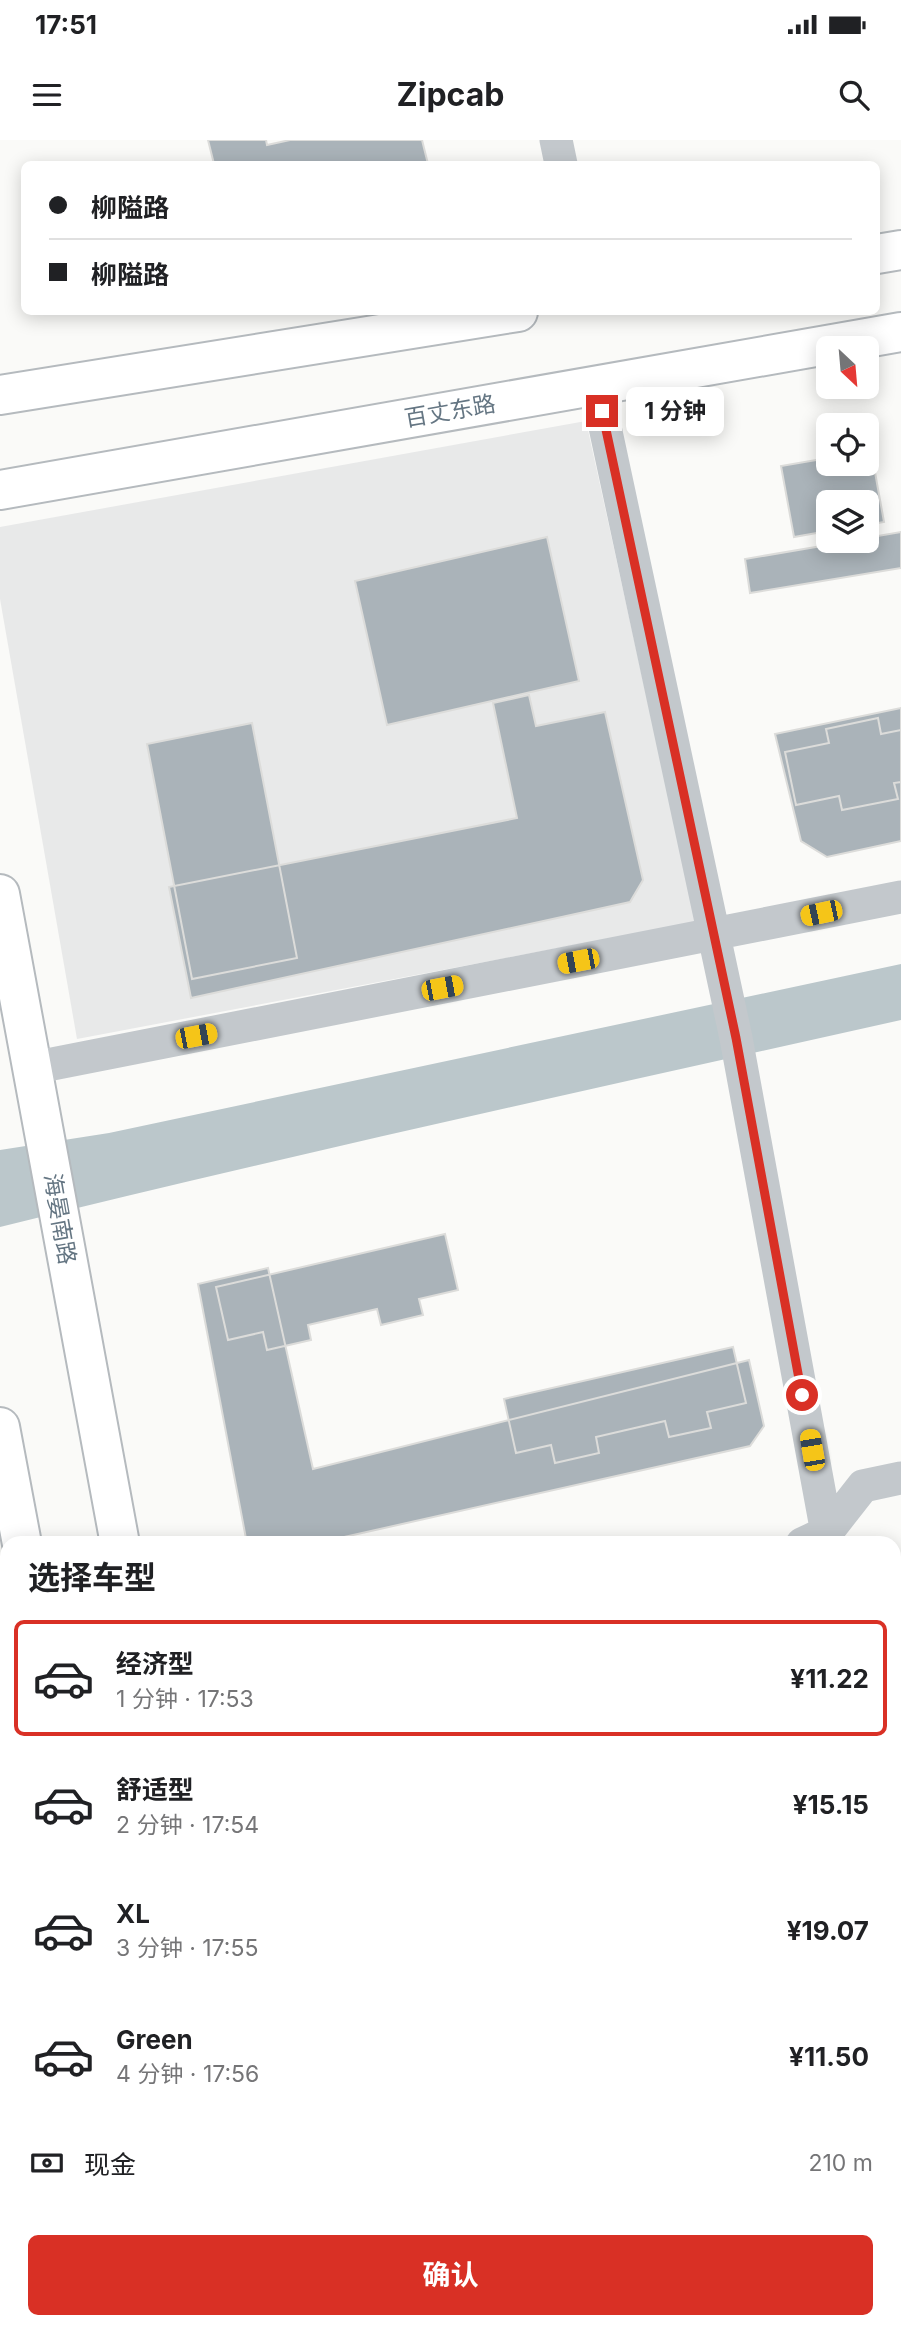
<!DOCTYPE html>
<html lang="zh">
<head>
<meta charset="utf-8">
<style>
	body { margin:0; font-family:Inter,"Noto Sans SC",sans-serif; background:#f6f6f6; color:#202124; height:100vh; display:flex; flex-direction:column; font-size:26px; white-space:nowrap }
	* { box-sizing:border-box; margin:0 }
	p { font-size:23px; color:#757577 }
	.icon { flex:none; width:38px; height:38px; fill:none; stroke:currentColor; stroke-width:2; stroke-linecap:round; stroke-linejoin:round }
	.map { position:relative; flex:1; overflow:hidden }
	.sheet { position:absolute; left:0px; top:1396px; width:901px; height:793px; display:flex; flex-direction:column; background:#fff; border-radius:21px 21px 0 0; box-shadow:0 4px 18px #0003 }
	.sheet>* { flex:none }
	.top-card { position:absolute; left:21px; top:21px; width:859px; height:154px; border-radius:10px; box-shadow:0 4px 18px #0003; display:grid; align-content:center; height:154px; padding:0 28px; background:#fff }
	.needle { width:46px; rotate:154deg }
	.tools { position:absolute; left:816px; top:196px; display:grid; gap:14px }
	.tools a { display:grid; place-items:center; width:63px; height:63px; border-radius:10px; background:#fff; box-shadow:0 4px 18px #0003; font-size:35px }
	.end { position:absolute; width:32px; height:32px; margin:-16px; border:9px solid #d93025; background:#fff; box-shadow:0 0 0 4px #fff }
	.from { border-radius:50% }
	.bubble { position:absolute; height:49px; border-radius:10px; background:#fff; box-shadow:0 4px 18px #0003; font-size:23px; font-weight:700; line-height:49px; text-align:center }
	.car { position:absolute; width:21px; height:42px; margin:-21px -10px; border-radius:9px; box-shadow:0 0 5px 2px #0007; background:linear-gradient(#f5c518 24%,#345 0 40%,#f5c518 0 76%,#345 0 86%,#f5c518 0) }
	.top-card b { display:flex; align-items:center; gap:24px; height:66px; font-size:26px }
	.top-card b+b { border-top:2px solid #e0e0e0 }
	.top-card i { width:18px; height:18px; background:#202124 }
	ul { padding:0; list-style:none }
	li { display:flex; align-items:center; gap:21px; height:116px; margin:0 14px 10px; padding:0 14px; border:4px solid transparent; border-radius:10px }
	li div { flex:1 }
	li b { display:block; font-size:26px }
	li em { font-style:normal; font-weight:700 }
	li.current { border-color:#d93025 }
	li>.icon { width:63px; height:63px; stroke-width:1.5 }
	h2 { padding:0 28px; font-size:32px; line-height:84px }
	.pay { display:flex; align-items:center; gap:18px; height:77px; padding:0 28px; font-size:26px }
	.pay p { margin-inline-start:auto }
	.button { display:flex; gap:14px; margin-top:auto; padding:14px 28px }
	.button a { flex:1; height:80px; border-radius:10px; background:#d93025; color:#fff; font-size:28px; font-weight:700; line-height:80px; text-align:center }
	.status { display:flex; justify-content:space-between; align-items:center; height:49px; padding:0 35px; background:#fff; direction:ltr }
	.status svg { height:19px; fill:currentColor }
	header { display:flex; justify-content:space-between; align-items:center; height:91px; padding:0 28px; background:#fff; font-size:32px; font-weight:700 }
	.map>svg:first-child { display:block }
	.built { fill:#e8e9e9 }
	.water { fill:#bbc7cb }
	.building { fill:#aab3b9; stroke:#dcdcda; stroke-width:2 }
	.lines { fill:none; stroke-linecap:round; stroke-linejoin:round }
	.major-casing { stroke:#b5babe; stroke-width:42 }
	.minor { stroke:#c3c8cc; stroke-width:33 }
	.major { stroke:#fff; stroke-width:38 }
	.route { stroke:#d93025; stroke-width:9 }
	.labels { text-anchor:middle; dominant-baseline:central; stroke-width:7; stroke-linejoin:round; paint-order:stroke }
	.street-label { font-size:23px; fill:#657683; stroke:#fff }
</style>
</head>
<body>
<div class="status"><b>17:51</b><svg viewBox="0 0 49 12"><path d="M0 12V9h3v3zM5 12V6h3v6zM10 12V3h3v9zM15 12V0h3v12zM26 1h20v11H26zM47 4h2v5h-2z"/></svg></div>
<header><svg class="icon" aria-label="menu" viewBox="0 0 24 24"><path d="M4 6h16M4 12h16M4 18h16"/></svg>Zipcab<svg class="icon" aria-label="search" viewBox="0 0 24 24"><circle cx="10" cy="10" r="6"/><path d="M15 15l6 6"/></svg></header>
<div class="map">
<svg width="901" height="2189" viewBox="0 0 901 2189">
	<rect width="100%" height="100%" fill="#fafaf8"/>
	<path class="built" d="M586 281 696 782 77 899 0 459V387Z"/>
	<path class="water" d="M901 824V880C600 947 299 1013 0 1087V1010L109 993Z"/>
	<path class="building" d="M208 0H266L267 5 290 0H422L428 24H214Z
		M871 310 884 382 866 385V362H828V391L794 397 781 326 828 318V324H866V311Z
		M901 392V428L750 453 745 419 851 401H866V398Z
		M547 397 579 541 387 585 355 441Z
		M529 555 536 586 605 572 643 740 630 762 191 858 169 747 517 678 493 563Z
		M901 568V701L827 717 801 701 775 594Z
		M878 578 881 594 901 590V642L894 643 898 659 842 670 839 656 796 665 785 612 829 603 826 589Z
		M252 583 297 818 192 839 147 604Z
		M445 1094 458 1150 419 1159 423 1175 381 1185 377 1169 308 1185 311 1200 267 1210 263 1192 228 1200 216 1147Z
		M268 1128 313 1329 749 1220 764 1286 750 1306 313 1404H247L198 1144Z
		M733 1207 746 1263 707 1272 711 1288 669 1297 665 1281 596 1297 599 1313 555 1323 551 1305 516 1313 504 1259Z"/>
	<g class="lines">
		<defs>
			<path id="major" d="M877 114 901 110
				M0 255 518 172
				M0 350 901 192
				M0 754 120 1404
				M0 1287 22 1404
				M894 2076 901 2075
				M894 2145 901 2143
				M166 2182 167 2189
				M264 2182 265 2189
				M339 2189 372 2182
				M687 2189 718 2182"/>
		</defs>
		<use href="#major" class="major-casing"/>
		<path class="minor" d="M556 0 561 24
			M596 245 736 898 829 1404
			M32 928 901 757
			M802 1404 827 1392 863 1346 901 1338
			M0 1572 7 1570
			M894 1723 901 1756"/>
		<use href="#major" class="major"/>
	</g>
	<g class="lines">
		<path class="route" d="M602 271 736 898 802 1255"/>
	</g>
	<g class="labels">
		<g class="street-label">
			<text transform="translate(450 271) rotate(-10)">百丈东路</text>
			<text transform="translate(60 1079) rotate(80)">海晏南路</text>
		</g>
	</g>
</svg>
<div class="tools">
<a><svg class="needle" viewBox="-14 -14 28 28"><path d="M0-13l5 13h-10z" fill="#e53935"/><path d="M0 13l5-13h-10z" fill="#757577"/></svg></a>
<a><svg class="icon" aria-label="locate" viewBox="0 0 24 24"><circle cx="12" cy="12" r="6"/><path d="M12 2v4M12 18v4M2 12h4M18 12h4"/></svg></a>
<a><svg class="icon" aria-label="layers" viewBox="0 0 24 24"><path d="M12 4l9 5-9 5-9-5zM3 14l9 5 9-5"/></svg></a>
</div>
<i class="end from" style="left:802px;top:1255px"></i>
<i class="end" style="left:602px;top:271px"></i>
<div class="bubble" style="left:626px;top:247px;width:98px">1 分钟</div>
<i class="car" style="left:821px;top:773px;rotate:258deg"></i>
<i class="car" style="left:578px;top:821px;rotate:259deg"></i>
<i class="car" style="left:442px;top:848px;rotate:79deg"></i>
<i class="car" style="left:196px;top:896px;rotate:79deg"></i>
<i class="car" style="left:812px;top:1310px;rotate:350deg"></i>
<div class="top-card">
<b><i class="from"></i>柳隘路</b>
<b><i></i>柳隘路</b>
</div>
<section class="sheet">
<h2>选择车型</h2>
<ul>
<li class="current"><svg class="icon" aria-label="car" viewBox="0 0 24 24"><path d="M5 17H2v-5l4-1 3-4h7l3 4 3 1v5h-3M9 17h6M6 11h13"/><circle cx="7" cy="17" r="2"/><circle cx="17" cy="17" r="2"/></svg><div><b>经济型</b><p>1 分钟 · 17:53</p></div><em>¥11.22</em></li>
<li><svg class="icon" aria-label="car" viewBox="0 0 24 24"><path d="M5 17H2v-5l4-1 3-4h7l3 4 3 1v5h-3M9 17h6M6 11h13"/><circle cx="7" cy="17" r="2"/><circle cx="17" cy="17" r="2"/></svg><div><b>舒适型</b><p>2 分钟 · 17:54</p></div><em>¥15.15</em></li>
<li><svg class="icon" aria-label="car" viewBox="0 0 24 24"><path d="M5 17H2v-5l4-1 3-4h7l3 4 3 1v5h-3M9 17h6M6 11h13"/><circle cx="7" cy="17" r="2"/><circle cx="17" cy="17" r="2"/></svg><div><b>XL</b><p>3 分钟 · 17:55</p></div><em>¥19.07</em></li>
<li><svg class="icon" aria-label="car" viewBox="0 0 24 24"><path d="M5 17H2v-5l4-1 3-4h7l3 4 3 1v5h-3M9 17h6M6 11h13"/><circle cx="7" cy="17" r="2"/><circle cx="17" cy="17" r="2"/></svg><div><b>Green</b><p>4 分钟 · 17:56</p></div><em>¥11.50</em></li>
</ul>
<div class="pay"><svg class="icon" aria-label="cash" viewBox="0 0 24 24"><path d="M3 7h18v10H3z"/><circle cx="12" cy="12" r="2"/></svg>现金<p>210 m</p></div>
<div class="button"><a>确认</a></div>
</section>
</div>
</body>
</html>
